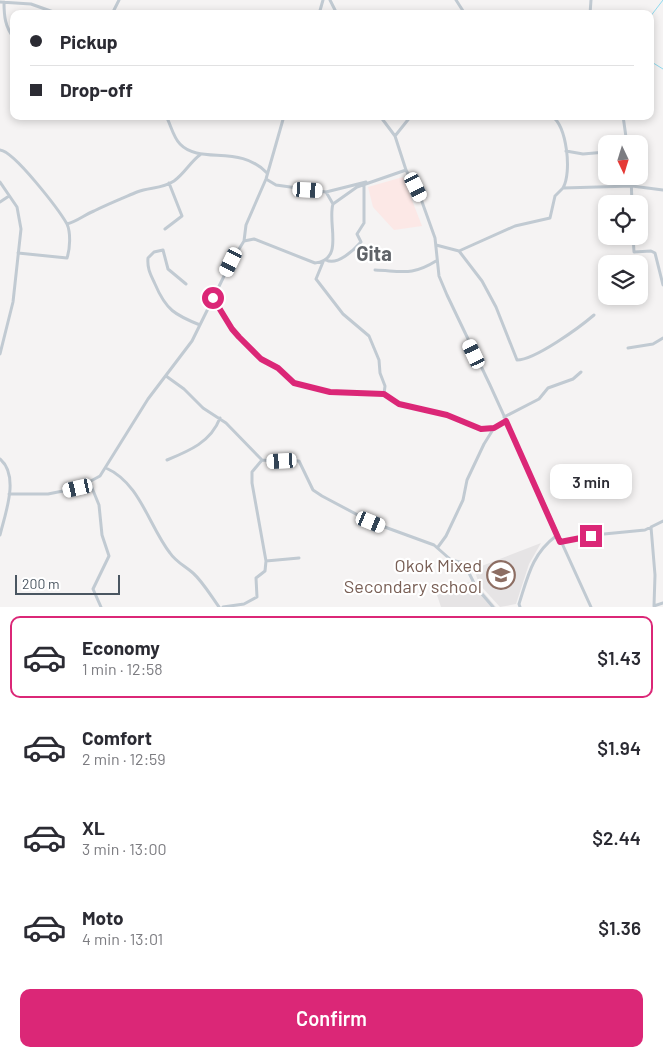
<!DOCTYPE html>
<html lang="en">
<head>
<meta charset="utf-8">
<style>
	body { margin:0; font-family:Barlow,sans-serif; background:#f7f7f7; color:#2b2b33; height:100vh; display:flex; flex-direction:column; font-size:19px; white-space:nowrap }
	* { box-sizing:border-box; margin:0 }
	p { font-size:16px; color:#7c7c81 }
	.icon { flex:none; width:28px; height:28px; fill:none; stroke:currentColor; stroke-width:2; stroke-linecap:round; stroke-linejoin:round }
	.map { position:relative; height:607px; overflow:hidden }
	.drawer { display:flex; flex-direction:column; background:#fff; flex:1 }
	.drawer>* { flex:none }
	.banner { position:absolute; left:10px; top:10px; width:644px; height:110px; border-radius:10px; box-shadow:0 2px 8px #0003; display:grid; align-content:center; height:110px; padding:0 20px; background:#fff }
	.needle { width:32px; rotate:176deg }
	.controls { position:absolute; left:598px; top:135px; display:grid; gap:10px }
	.controls a { display:grid; place-items:center; width:50px; height:50px; border-radius:10px; background:#fff; box-shadow:0 2px 8px #0003; font-size:25px }
	.scale { position:absolute; left:15px; bottom:12px; width:105px; box-sizing:border-box; padding-left:5px; border:2px solid #4a5661; border-top:0; font-size:14px; line-height:18px; white-space:nowrap; color:#4a5661; -webkit-text-stroke:4px #fff; paint-order:stroke }
	.end { position:absolute; width:22px; height:22px; margin:-11px; border:6px solid #db2777; background:#fff; box-shadow:0 0 0 2px #fff }
	.from { border-radius:50% }
	.bubble { position:absolute; height:35px; border-radius:10px; background:#fff; box-shadow:0 2px 8px #0003; font-size:16px; font-weight:600; line-height:35px; text-align:center }
	.car { position:absolute; width:15px; height:30px; margin:-15px -8px; border-radius:6px; box-shadow:0 0 4px 1px #0007; background:linear-gradient(#fff 24%,#345 0 40%,#fff 0 76%,#345 0 86%,#fff 0) }
	.banner b { display:flex; align-items:center; gap:18px; height:48px; font-size:19px }
	.banner b+b { border-top:1px solid #e1e1e2 }
	.banner i { width:12px; height:12px; background:#2b2b33 }
	ul { padding:9px 0 0; list-style:none }
	li { display:flex; align-items:center; gap:15px; height:82px; margin:0 10px 8px; padding:0 10px; border:2px solid transparent; border-radius:10px }
	li div { flex:1 }
	li b { display:block; font-size:19px }
	li em { font-style:normal; font-weight:600 }
	li.on { border-color:#db2777 }
	li>.icon { width:45px; height:45px; stroke-width:1.5 }
	.primary-button { display:flex; gap:10px; margin-top:auto; padding:10px 20px }
	.primary-button a { flex:1; height:58px; border-radius:10px; background:#db2777; color:#fff; font-size:20px; font-weight:600; line-height:58px; text-align:center }
	.map>svg:first-child { display:block }
	.education { fill:#e6e4e5 }
	.medical { fill:#fce8e6 }
	.lines { fill:none; stroke-linecap:round; stroke-linejoin:round }
	.stream { stroke:#90daee; stroke-width:1 }
	.minor { stroke:#c1cad2; stroke-width:3 }
	.route { stroke:#db2777; stroke-width:6 }
	.labels { text-anchor:middle; dominant-baseline:central; stroke-width:4.5; stroke-linejoin:round; paint-order:stroke }
	.education-label { font-size:18px; fill:#785e54; stroke:#fff; text-anchor:end }
	.quarter-label { font-size:20px; font-weight:bold; fill:#5f6368; stroke:#fff }
</style>
</head>
<body>
<div class="map">
<svg width="663" height="607" viewBox="0 0 663 607">
	<rect width="100%" height="100%" fill="#f5f3f3"/>
	<path class="education" d="M541 543 529 564 516 604 500 607 479 584 474 569Z
		M474 581 496 607H441L436 592Z"/>
	<path class="medical" d="M403 177 422 226 394 230 373 207 368 187Z"/>
	<g class="lines">
		<path class="stream" d="M650 17 663 0
			M650 61 663 69"/>
		<path class="minor" d="M330 0 337 14
			M456 0 465 14
			M0 2 31 4 59 14
			M4 2C4 16 5 27 14 38
			M112 14 119 0
			M319 14 323 0
			M590 14 591 0
			M650 92 652 91
			M166 116C171 125 173 137 180 144 200 165 240 144 267 173
			M380 116 395 136 406 170 421 199 435 238 439 276 447 295 490 385 591 607
			M552 116C567 127 572 172 563 188
			M623 116 627 144
			M395 136 411 116
			M0 150C14 151 59 210 67 224 71 233 70 249 67 258L18 253
			M566 151 583 154 606 152
			M631 176 632 204
			M266 179 276 185 326 192 366 182
			M0 182 17 207 21 229 13 302 0 354
			M326 192 333 204
			M0 202 9 196
			M67 224C78 221 84 215 94 211 108 204 123 198 137 192 150 187 162 189 174 181 185 173 190 162 201 154
			M165 229 182 216 169 183
			M633 236 634 252 651 251 655 253 663 285
			M244 241 246 225 266 179 284 116
			M436 245 459 251 515 226 550 218 555 196 563 188 632 186 663 190
			M459 251 482 281 496 307 517 360C535 360 580 327 594 315
			M326 260C337 266 354 250 361 242L357 234 364 223V185
			M323 262 316 279 343 314 369 336 379 360 380 373 385 386 384 394
			M375 270C402 271 412 276 436 261
			M186 284 168 269 163 250 154 252 148 258C147 269 151 275 155 284 166 310 175 315 200 325
			M214 298 232 329 261 359 278 368 294 383 330 392 384 394 399 403 447 415 481 429 494 427 506 421
			M628 348 653 344 663 338
			M166 376 184 389 203 408 226 423 262 460 299 461 313 490 322 496 371 522 434 545 451 560 464 563 476 587 493 607
			M504 417 539 399 548 388 573 379 581 372
			M0 459C20 476 5 514 0 535
			M167 460C189 451 211 442 220 418
			M262 460 252 472V483L266 561
			M106 468C140 483 149 526 170 553 176 562 185 566 193 573 203 582 211 596 219 607
			M90 483 99 505 102 535 109 556 93 589 101 607
			M9 494H48L78 488 100 476 148 399 192 341 231 262 244 241 254 239 315 263C345 260 327 223 333 204L357 187 406 170
			M651 527 655 575 654 606
			M560 542 604 534 645 530 663 521
			M438 547 446 536 463 500 467 480 484 444 494 428
			M654 606 663 603
			M223 607 244 604 257 597 256 578 265 571 266 561 299 558
			M520 607 519 604C528 576 532 554 556 536"/>
	</g>
	<g class="lines">
		<path class="route" d="M213 298 232 329 239 337 261 359 278 368 294 383 330 392 384 394 399 404 447 415 481 429 494 428 506 421 560 542 591 536"/>
	</g>
	<defs>
		<symbol id="school-ring" viewBox="-11 -11 22 22"><circle r="9.5" fill="#fff" stroke="#8d6e63" stroke-width="1.5"/><path d="M0-5L7-2L0 1L-7-2ZM-4 1L0 2.5L4 1V4Q0 6-4 4Z" fill="#8d6e63"/></symbol>
	</defs>
	<g fill-rule="evenodd">
		<use href="#school-ring" x="485" y="559" width="32" height="32"/>
	</g>
	<g class="labels">
		<g class="education-label">
			<text x="482" y="565">Okok Mixed<tspan x="482" dy="21">Secondary school</tspan></text>
		</g>
		<g class="quarter-label">
			<text x="374" y="253">Gita</text>
		</g>
	</g>
</svg>
<div class="controls">
<a><svg class="needle" viewBox="-14 -14 28 28"><path d="M0-13l5 13h-10z" fill="#e53935"/><path d="M0 13l5-13h-10z" fill="#7c7c81"/></svg></a>
<a><svg class="icon" aria-label="locate" viewBox="0 0 24 24"><circle cx="12" cy="12" r="6"/><path d="M12 2v4M12 18v4M2 12h4M18 12h4"/></svg></a>
<a><svg class="icon" aria-label="layers" viewBox="0 0 24 24"><path d="M12 4l9 5-9 5-9-5zM3 14l9 5 9-5"/></svg></a>
</div>
<div class="scale">200 m</div>
<i class="end from" style="left:213px;top:298px"></i>
<i class="end" style="left:591px;top:536px"></i>
<div class="bubble" style="left:550px;top:464px;width:82px">3 min</div>
<i class="car" style="left:416px;top:187px;rotate:154deg"></i>
<i class="car" style="left:308px;top:190px;rotate:93deg"></i>
<i class="car" style="left:231px;top:262px;rotate:206deg"></i>
<i class="car" style="left:474px;top:354px;rotate:335deg"></i>
<i class="car" style="left:282px;top:461px;rotate:267deg"></i>
<i class="car" style="left:78px;top:488px;rotate:257deg"></i>
<i class="car" style="left:371px;top:522px;rotate:112deg"></i>
<div class="banner">
<b><i class="from"></i>Pickup</b>
<b><i></i>Drop-off</b>
</div>
</div>
<section class="drawer">
<ul>
<li class="on"><svg class="icon" aria-label="car" viewBox="0 0 24 24"><path d="M5 17H2v-5l4-1 3-4h7l3 4 3 1v5h-3M9 17h6M6 11h13"/><circle cx="7" cy="17" r="2"/><circle cx="17" cy="17" r="2"/></svg><div><b>Economy</b><p>1 min · 12:58</p></div><em>$1.43</em></li>
<li><svg class="icon" aria-label="car" viewBox="0 0 24 24"><path d="M5 17H2v-5l4-1 3-4h7l3 4 3 1v5h-3M9 17h6M6 11h13"/><circle cx="7" cy="17" r="2"/><circle cx="17" cy="17" r="2"/></svg><div><b>Comfort</b><p>2 min · 12:59</p></div><em>$1.94</em></li>
<li><svg class="icon" aria-label="car" viewBox="0 0 24 24"><path d="M5 17H2v-5l4-1 3-4h7l3 4 3 1v5h-3M9 17h6M6 11h13"/><circle cx="7" cy="17" r="2"/><circle cx="17" cy="17" r="2"/></svg><div><b>XL</b><p>3 min · 13:00</p></div><em>$2.44</em></li>
<li><svg class="icon" aria-label="car" viewBox="0 0 24 24"><path d="M5 17H2v-5l4-1 3-4h7l3 4 3 1v5h-3M9 17h6M6 11h13"/><circle cx="7" cy="17" r="2"/><circle cx="17" cy="17" r="2"/></svg><div><b>Moto</b><p>4 min · 13:01</p></div><em>$1.36</em></li>
</ul>
<div class="primary-button"><a>Confirm</a></div>
</section>
</body>
</html>
